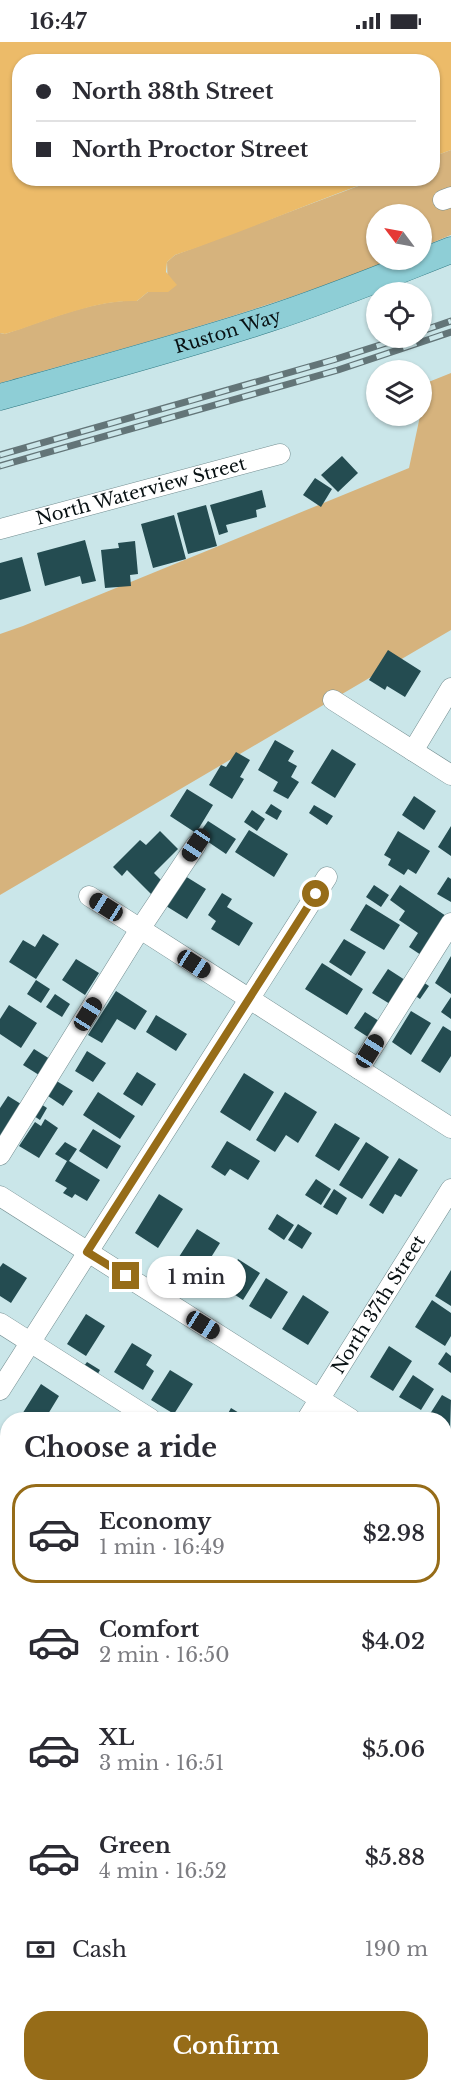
<!DOCTYPE html>
<html lang="en">
<head>
<meta charset="utf-8">
<style>
	body { margin:0; font-family:"Libre Baskerville",serif; background:#f2f2f3; color:#2b2b33; height:100vh; display:flex; flex-direction:column; font-size:22px; white-space:nowrap }
	* { box-sizing:border-box; margin:0 }
	p { font-size:20px; color:#7c7c81 }
	.icon { flex:none; width:33px; height:33px; fill:none; stroke:currentColor; stroke-width:2; stroke-linecap:round; stroke-linejoin:round }
	.map { position:relative; flex:1; overflow:hidden }
	.sheet { position:absolute; left:0px; top:1370px; width:452px; height:680px; display:flex; flex-direction:column; background:#fff; border-radius:24px 24px 0 0; box-shadow:0 2px 4px #0004 }
	.sheet>* { flex:none }
	.guide { position:absolute; left:12px; top:12px; width:428px; height:132px; border-radius:24px; box-shadow:0 2px 4px #0004; display:grid; align-content:center; height:132px; padding:0 24px; background:#fff }
	.needle { width:39px; rotate:302deg }
	.fabs { position:absolute; left:366px; top:162px; display:grid; gap:12px }
	.fabs a { display:grid; place-items:center; width:66px; height:66px; border-radius:50%; background:#fff; box-shadow:0 2px 4px #0004; font-size:30px }
	.end { position:absolute; width:27px; height:27px; margin:-14px; border:8px solid #966c18; background:#fff; box-shadow:0 0 0 3px #fff }
	.from { border-radius:50% }
	.bubble { position:absolute; height:42px; border-radius:21px; background:#fff; box-shadow:0 2px 4px #0004; font-size:20px; font-weight:600; line-height:42px; text-align:center }
	.car { position:absolute; width:18px; height:36px; margin:-18px -9px; border-radius:8px; box-shadow:0 0 4px 2px #0007; background:linear-gradient(#222 24%,#8ab4d8 0 40%,#222 0 76%,#8ab4d8 0 86%,#222 0) }
	.guide b { display:flex; align-items:center; gap:21px; height:57px; font-size:22px }
	.guide b+b { border-top:2px solid #e1e1e2 }
	.guide i { width:15px; height:15px; background:#2b2b33 }
	ul { padding:0; list-style:none }
	li { display:flex; align-items:center; gap:18px; height:99px; margin:0 12px 9px; padding:0 12px; border:3px solid transparent; border-radius:24px }
	li div { flex:1 }
	li b { display:block; font-size:22px }
	li em { font-style:normal; font-weight:600 }
	li.current { border-color:#966c18 }
	li>.icon { width:54px; height:54px; stroke-width:1.5 }
	h2 { padding:0 24px; font-size:27px; line-height:72px }
	.pay { display:flex; align-items:center; gap:15px; height:66px; padding:0 24px; font-size:22px }
	.pay p { margin-inline-start:auto }
	.primary-button { display:flex; gap:12px; margin-top:auto; padding:12px 24px }
	.primary-button a { flex:1; height:69px; border-radius:24px; background:#966c18; color:#fff; font-size:24px; font-weight:600; line-height:69px; text-align:center }
	.status { display:flex; justify-content:space-between; align-items:center; height:42px; padding:0 30px; background:#fff; direction:ltr }
	.status svg { height:16px; fill:currentColor }
	.map>svg:first-child { display:block }
	.green { fill:#d6b37d }
	.water { fill:#ecbb69 }
	.building { fill:#244c51 }
	.lines { fill:none; stroke-linecap:round; stroke-linejoin:round }
	.minor-casing { stroke:#738d90; stroke-width:21 }
	.major-casing { stroke:#2e7780; stroke-width:27 }
	.minor { stroke:#fff; stroke-width:20 }
	.major { stroke:#8eced6; stroke-width:26 }
	.rail-casing { stroke:#637578; stroke-width:7 }
	.rail { stroke:#cae6e9; stroke-width:4.5; stroke-dasharray:14; stroke-linecap:butt }
	.route { stroke:#966c18; stroke-width:8 }
	.labels { text-anchor:middle; dominant-baseline:central; stroke-width:6; stroke-linejoin:round; paint-order:stroke }
	.street-label { font-size:18px; fill:#081113; stroke:#cae6e9 }
</style>
</head>
<body>
<div class="status"><b>16:47</b><svg viewBox="0 0 49 12"><path d="M0 12V9h3v3zM5 12V6h3v6zM10 12V3h3v9zM15 12V0h3v12zM26 1h20v11H26zM47 4h2v5h-2z"/></svg></div>
<div class="map">
<svg width="451" height="2048" viewBox="0 0 451 2048">
	<rect width="100%" height="100%" fill="#cae6e9"/>
	<path class="green" d="M451 108V193L422 205V172H376V218H391C264 269 132 304 0 341V291L5 292C45 279 95 257 137 259L148 250H168L167 220 175 213 377 137 432 136V115Z
		M451 331V588L0 853V592L23 584 409 426 420 374H422L426 341Z"/>
	<path class="water" d="M0 0H451V108L432 115V20H20V136L377 137C309 161 243 190 175 213L167 220 166 230 177 243 168 250H148L137 259C95 257 45 280 5 292L0 291Z"/>
	<path class="building" d="M342 414 358 431 338 450 321 433Z
		M315 436 332 447 321 465 303 453Z
		M262 448 266 465 256 468 257 475 226 483 228 490 219 493 210 463Z
		M206 463 217 504 188 512 177 471Z
		M174 473 186 517 153 526 141 482Z
		M85 498 96 539 82 542 80 534 45 544 37 511Z
		M135 499 138 532 130 533 131 544 105 546 101 508 119 506 118 501Z
		M22 515 31 549 0 558V521Z
		M388 608 421 629 405 655 387 644 385 648 369 638Z
		M275 698 294 709 288 719 297 724 291 735 299 740 288 757 273 749 278 740 258 728Z
		M332 707 356 722 335 756 311 741Z
		M236 710 250 718 240 735 244 737 232 757 209 743 221 723 226 725Z
		M187 747 213 763 196 791 170 774Z
		M414 754 436 769 424 788 402 773Z
		M271 762 282 769 277 778 265 771Z
		M314 763 333 774 327 783 309 771Z
		M252 768 265 777 257 789 244 780Z
		M208 779 236 797 226 812 198 793Z
		M451 784V814L438 805Z
		M249 788 288 812 274 835 235 810Z
		M160 789 178 807 154 831 165 842 153 854 127 828 122 834 113 825 140 798 146 803Z
		M398 789 430 809 416 832 408 827 404 833 388 823 391 817 384 813Z
		M185 834 206 847 187 877 166 864Z
		M448 835 451 837V860L437 852Z
		M374 843 389 853 381 865 366 855Z
		M400 843 446 874 421 913 409 905 418 891 399 878 405 869 390 858Z
		M222 851 232 857 227 865 253 881 239 904 211 887 216 879 208 873Z
		M366 862 400 883 384 908 350 888Z
		M43 892 59 902 36 937 9 920 23 898 35 905Z
		M344 897 366 910 351 934 329 920Z
		M451 914V952L435 941Z
		M76 917 99 931 85 953 62 938Z
		M322 921 363 947 347 973 305 947Z
		M388 927 405 938 390 962 372 951Z
		M36 938 50 947 41 961 27 952Z
		M420 938 429 944 420 957 411 951Z
		M116 949 147 969 135 988 117 977 102 1001 88 993Z
		M55 952 70 962 62 975 46 965Z
		M451 955V977L441 970Z
		M9 963 37 981 21 1006 0 992V977Z
		M411 969 431 981 411 1013 392 1000Z
		M365 970 379 979 368 995 354 986Z
		M156 973 187 992 176 1009 146 990Z
		M443 984 451 989V1014L440 1031 421 1019Z
		M34 1007 50 1017 39 1033 23 1023Z
		M87 1009 106 1021 93 1040 75 1029Z
		M137 1030 156 1042 142 1064 123 1052Z
		M244 1031 274 1050 250 1089 220 1070Z
		M55 1038 73 1049 63 1064 45 1052Z
		M98 1050 135 1074 120 1097 83 1073Z
		M285 1050 317 1070 298 1101 286 1093 275 1110 256 1098Z
		M8 1054 21 1062 0 1096V1066Z
		M38 1060 47 1066 40 1078 31 1072Z
		M45 1077 58 1086 39 1116 19 1104 35 1080 41 1084Z
		M335 1081 360 1096 339 1129 315 1114Z
		M93 1087 121 1104 107 1127 79 1109Z
		M227 1099 260 1119 248 1138 230 1127 225 1134 211 1125Z
		M65 1100 77 1107 69 1119 100 1138 87 1159 75 1152 72 1156 63 1151 67 1146 55 1139 67 1119 55 1112Z
		M366 1100 389 1115 362 1157 339 1143Z
		M399 1116 418 1128 401 1155 395 1152 383 1172 369 1163Z
		M316 1137 331 1147 321 1163 305 1153Z
		M334 1147 347 1156 337 1173 323 1165Z
		M159 1152 183 1167 158 1206 135 1191Z
		M277 1172 294 1183 284 1198 268 1187Z
		M298 1182 312 1191 302 1207 288 1198Z
		M197 1187 220 1201 200 1233 177 1218Z
		M238 1217 260 1231 243 1258 221 1244Z
		M3 1221 27 1236 11 1261 0 1254V1225Z
		M451 1228V1264L435 1254Z
		M266 1236 288 1250 271 1277 249 1264Z
		M303 1253 329 1270 308 1303 282 1287Z
		M432 1258 451 1271V1294L445 1304 415 1285Z
		M86 1272 105 1284 86 1314 67 1302Z
		M132 1301 152 1313 146 1323 154 1329 143 1348 114 1330Z
		M389 1304 412 1319 393 1349 370 1335Z
		M446 1310 451 1314V1331L438 1322Z
		M87 1320 100 1328 95 1337 81 1328Z
		M170 1328 193 1342 174 1372 151 1358Z
		M413 1333 434 1347 421 1368 399 1355Z
		M41 1342 59 1354 45 1377H19Z
		M442 1353 451 1358 450 1388 444 1385V1377H432L428 1375Z
		M231 1366 249 1377H225Z
		M444 1495 451 1499 444 1513Z
		M447 1533 451 1536V1562L444 1557V1538Z
		M8 1588V1615L0 1611V1600Z
		M451 1721V1738L444 1734Z
		M0 1732 8 1737V1773L0 1768Z
		M0 1780 8 1785V1801L2 1809 0 1808Z
		M451 1902V1932L444 1927V1913Z
		M444 1930 451 1935V1942L444 1953Z
		M447 1984 451 1986V2018L444 2013V1989Z
		M0 1987 8 1991V2010L0 2022Z
		M444 2024 451 2029V2041L446 2048H434L424 2042H444Z
		M17 2042H35L31 2048H13Z
		M64 2042H88L84 2048H69L63 2044Z
		M361 2042H382L378 2048H357Z"/>
	<g class="lines">
		<defs>
			<g id="minor">
				<path d="M443 158 451 155"/>
				<path id="s1" d="M0 487 280 412"/>
				<path d="M333 658 451 733"/>
				<path d="M413 709 451 646"/>
				<path d="M89 854 451 1086"/>
				<path d="M359 1027 451 881"/>
				<path d="M0 1113 140 887 196 803"/>
				<path d="M0 1154 351 1377"/>
				<path d="M0 1281 151 1377"/>
				<path d="M0 1348 327 835"/>
				<path id="s2" d="M307 1377 451 1147"/>
				<path d="M0 1412 8 1416"/>
				<path d="M444 1422 451 1411"/>
				<path d="M444 1436 451 1440"/>
				<path d="M0 1532 8 1536"/>
				<path d="M0 1662 8 1666"/>
				<path d="M444 1663 451 1652"/>
				<path d="M444 1793 451 1798"/>
				<path d="M0 1883 8 1871"/>
				<path d="M444 1887 451 1876"/>
				<path d="M276 2042 286 2048"/>
				<path d="M44 2048 48 2042"/>
				<path d="M198 2048 202 2042"/>
				<path d="M341 2048 345 2042"/>
			</g>
			<g id="major">
				<path id="s3" d="M0 355C89 330 179 306 268 277 330 257 390 232 451 208"/>
			</g>
		</defs>
		<use href="#minor" class="minor-casing"/>
		<use href="#major" class="major-casing"/>
		<use href="#minor" class="minor"/>
		<use href="#major" class="major"/>
		<defs>
			<path id="rail" d="M422 289 451 279
				M0 413 333 318 402 296
				M0 424 338 328 451 290"/>
		</defs>
		<use href="#rail" class="rail-casing"/>
		<use href="#rail" class="rail"/>
	</g>
	<g class="lines">
		<path class="route" d="M126 1234 87 1210 316 852"/>
	</g>
	<g class="labels">
		<g class="street-label">
			<text stroke="none"><textPath href="#s3" startOffset="237">Ruston Way</textPath></text>
			<text stroke="none"><textPath href="#s1" startOffset="146">North Waterview Street</textPath></text>
			<text stroke="none"><textPath href="#s2" startOffset="135">North 37th Street</textPath></text>
		</g>
	</g>
</svg>
<div class="fabs">
<a><svg class="needle" viewBox="-14 -14 28 28"><path d="M0-13l5 13h-10z" fill="#e53935"/><path d="M0 13l5-13h-10z" fill="#7c7c81"/></svg></a>
<a><svg class="icon" aria-label="locate" viewBox="0 0 24 24"><circle cx="12" cy="12" r="6"/><path d="M12 2v4M12 18v4M2 12h4M18 12h4"/></svg></a>
<a><svg class="icon" aria-label="layers" viewBox="0 0 24 24"><path d="M12 4l9 5-9 5-9-5zM3 14l9 5 9-5"/></svg></a>
</div>
<i class="end from" style="left:316px;top:852px"></i>
<i class="end" style="left:126px;top:1234px"></i>
<div class="bubble" style="left:147px;top:1214px;width:99px">1 min</div>
<i class="car" style="left:196px;top:803px;rotate:214deg"></i>
<i class="car" style="left:106px;top:865px;rotate:302deg"></i>
<i class="car" style="left:194px;top:922px;rotate:123deg"></i>
<i class="car" style="left:88px;top:972px;rotate:32deg"></i>
<i class="car" style="left:370px;top:1009px;rotate:32deg"></i>
<i class="car" style="left:203px;top:1283px;rotate:122deg"></i>
<div class="guide">
<b><i class="from"></i>North 38th Street</b>
<b><i></i>North Proctor Street</b>
</div>
<section class="sheet">
<h2>Choose a ride</h2>
<ul>
<li class="current"><svg class="icon" aria-label="car" viewBox="0 0 24 24"><path d="M5 17H2v-5l4-1 3-4h7l3 4 3 1v5h-3M9 17h6M6 11h13"/><circle cx="7" cy="17" r="2"/><circle cx="17" cy="17" r="2"/></svg><div><b>Economy</b><p>1 min · 16:49</p></div><em>$2.98</em></li>
<li><svg class="icon" aria-label="car" viewBox="0 0 24 24"><path d="M5 17H2v-5l4-1 3-4h7l3 4 3 1v5h-3M9 17h6M6 11h13"/><circle cx="7" cy="17" r="2"/><circle cx="17" cy="17" r="2"/></svg><div><b>Comfort</b><p>2 min · 16:50</p></div><em>$4.02</em></li>
<li><svg class="icon" aria-label="car" viewBox="0 0 24 24"><path d="M5 17H2v-5l4-1 3-4h7l3 4 3 1v5h-3M9 17h6M6 11h13"/><circle cx="7" cy="17" r="2"/><circle cx="17" cy="17" r="2"/></svg><div><b>XL</b><p>3 min · 16:51</p></div><em>$5.06</em></li>
<li><svg class="icon" aria-label="car" viewBox="0 0 24 24"><path d="M5 17H2v-5l4-1 3-4h7l3 4 3 1v5h-3M9 17h6M6 11h13"/><circle cx="7" cy="17" r="2"/><circle cx="17" cy="17" r="2"/></svg><div><b>Green</b><p>4 min · 16:52</p></div><em>$5.88</em></li>
</ul>
<div class="pay"><svg class="icon" aria-label="cash" viewBox="0 0 24 24"><path d="M3 7h18v10H3z"/><circle cx="12" cy="12" r="2"/></svg>Cash<p>190 m</p></div>
<div class="primary-button"><a>Confirm</a></div>
</section>
</div>
</body>
</html>
